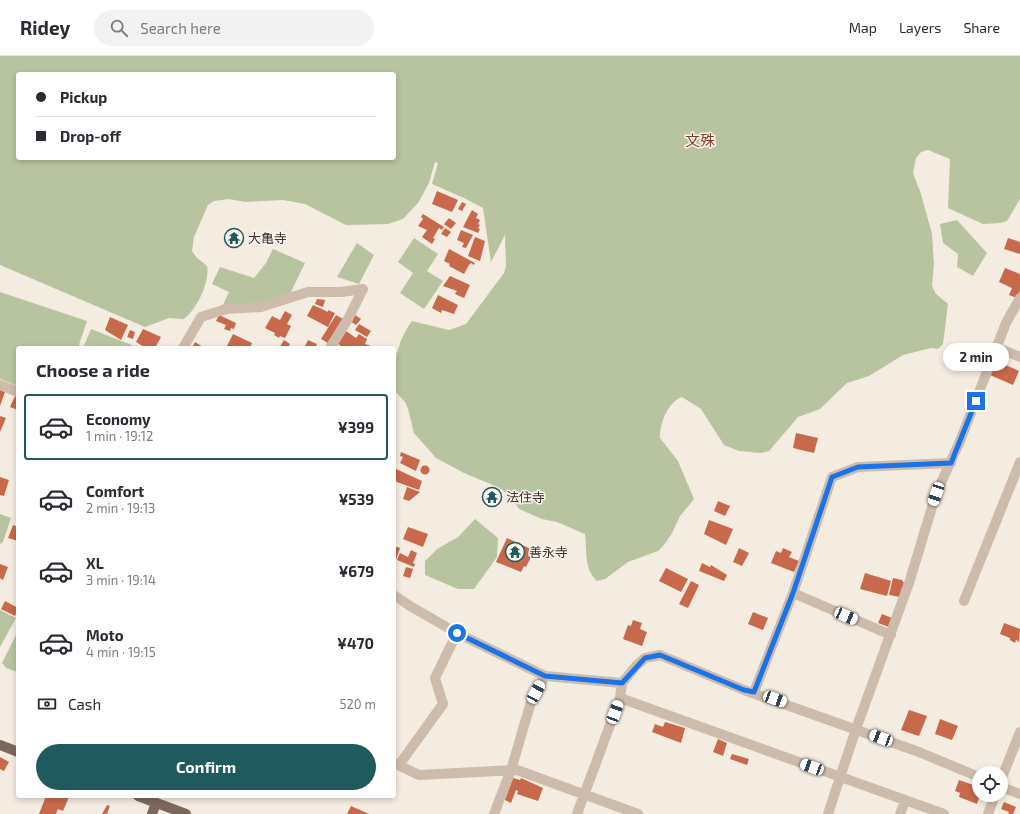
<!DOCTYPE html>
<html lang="en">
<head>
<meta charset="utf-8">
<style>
	body { margin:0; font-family:"Exo 2","Noto Sans JP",sans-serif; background:#f2f2f3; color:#2b2b33; height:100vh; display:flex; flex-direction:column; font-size:15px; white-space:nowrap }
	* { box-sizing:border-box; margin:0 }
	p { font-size:13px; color:#7c7c81 }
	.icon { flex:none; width:22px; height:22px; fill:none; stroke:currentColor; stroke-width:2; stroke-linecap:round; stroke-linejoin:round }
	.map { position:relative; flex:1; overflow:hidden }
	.sheet { position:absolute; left:16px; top:290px; width:380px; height:452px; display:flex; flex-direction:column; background:#fff; border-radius:4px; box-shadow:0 2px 6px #0003 }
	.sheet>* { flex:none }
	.top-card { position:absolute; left:16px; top:16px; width:380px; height:88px; border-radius:4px; box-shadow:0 2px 6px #0003; display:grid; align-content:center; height:88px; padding:0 20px; background:#fff }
	.fabs { position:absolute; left:972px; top:710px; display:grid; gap:8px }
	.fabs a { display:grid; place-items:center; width:36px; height:36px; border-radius:50%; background:#fff; box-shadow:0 2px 6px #0003; font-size:20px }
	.end { position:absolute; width:18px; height:18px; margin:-9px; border:5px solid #1a73e8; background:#fff; box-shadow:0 0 0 2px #fff }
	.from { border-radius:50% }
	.bubble { position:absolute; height:28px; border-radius:14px; background:#fff; box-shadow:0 2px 6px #0003; font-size:13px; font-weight:700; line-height:28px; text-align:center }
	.car { position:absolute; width:12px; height:24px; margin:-12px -6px; border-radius:5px; box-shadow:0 0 3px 1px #0007; background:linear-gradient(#fff 24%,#345 0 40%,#fff 0 76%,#345 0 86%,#fff 0) }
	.top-card b { display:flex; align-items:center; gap:14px; height:38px; font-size:15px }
	.top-card b+b { border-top:1px solid #e1e1e2 }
	.top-card i { width:10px; height:10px; background:#2b2b33 }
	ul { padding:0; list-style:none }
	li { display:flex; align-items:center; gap:12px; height:66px; margin:0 8px 6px; padding:0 12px; border:2px solid transparent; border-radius:4px }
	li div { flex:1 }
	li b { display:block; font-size:15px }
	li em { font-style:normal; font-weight:700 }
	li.active { border-color:#1f5a5e }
	li>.icon { width:36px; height:36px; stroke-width:1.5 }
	h2 { padding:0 20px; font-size:18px; line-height:48px }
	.pay { display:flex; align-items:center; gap:10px; height:44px; padding:0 20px; font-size:15px }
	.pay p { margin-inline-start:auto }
	.action { display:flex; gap:8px; margin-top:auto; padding:8px 20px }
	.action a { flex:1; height:46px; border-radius:24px; background:#1f5a5e; color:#fff; font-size:16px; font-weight:700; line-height:46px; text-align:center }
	header { display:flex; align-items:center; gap:24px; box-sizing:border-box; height:56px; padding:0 20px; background:#fff; border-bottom:1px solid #e1e1e2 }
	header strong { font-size:19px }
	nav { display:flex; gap:22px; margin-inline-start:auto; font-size:14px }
	.search { width:280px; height:36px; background:#f2f2f3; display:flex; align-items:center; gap:10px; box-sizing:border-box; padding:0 14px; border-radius:22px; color:#7c7c81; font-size:15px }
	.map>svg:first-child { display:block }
	.green { fill:#b8c4a0; fill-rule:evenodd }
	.building { fill:#c8694b }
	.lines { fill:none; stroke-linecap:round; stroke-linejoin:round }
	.minor { stroke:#cdbbac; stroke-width:10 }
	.major { stroke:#7d675c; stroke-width:10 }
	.route { stroke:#1a73e8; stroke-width:5 }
	.labels { text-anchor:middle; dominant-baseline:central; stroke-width:3; stroke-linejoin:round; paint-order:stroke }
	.poi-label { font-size:13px; fill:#3b302b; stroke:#fbf5ee; text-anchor:start }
	.quarter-label { font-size:15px; fill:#8c3b22; stroke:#fbf5ee }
</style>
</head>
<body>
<header>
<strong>Ridey</strong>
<div class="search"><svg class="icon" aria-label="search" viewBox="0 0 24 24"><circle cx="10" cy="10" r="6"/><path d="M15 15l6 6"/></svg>Search here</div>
<nav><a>Map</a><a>Layers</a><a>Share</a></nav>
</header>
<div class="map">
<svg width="1020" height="758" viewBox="0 0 1020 758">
	<rect width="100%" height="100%" fill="#f4ebe1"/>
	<path class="green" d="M0 0H1020V143L1007 165 1000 167 983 168 948 152 950 103 928 94 921 96 916 102 913 117 921 138 932 178 934 208 932 230 936 238 948 248 943 288 938 293 931 292 903 299 869 320 847 327 820 353 798 361 769 395 761 397 739 395 724 389 701 353 682 341C667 347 660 367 660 382L678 405 694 443 680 460 671 479 663 490 658 495 628 506 605 523 597 525C584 513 587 495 585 478L557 466 542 463 519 453 511 441 500 432 464 417 436 402 414 377 408 353 405 346 394 334C394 308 396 287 412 265L449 274 466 268 504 217 506 210 505 179 491 206 483 152 464 142 432 128 438 107 435 106 429 127 418 147 403 163 388 168 346 169 305 148 283 144 245 146 229 143 214 145 208 149 194 181 192 195 196 201 207 210C210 226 197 253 184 263L169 262 145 271 0 209ZM18 18H394V102H18Z
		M957 164 987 197 973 220 957 211 958 198 943 187 940 168Z
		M414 182 438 198 427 215 443 225 424 253 400 237 413 217 398 206Z
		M357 187 374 199 359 228 337 221Z
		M273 193 305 207 289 240 267 247 222 251 229 236 212 228 220 211 254 222 266 207Z
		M0 236 87 265 78 292H18V330L0 323Z
		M91 273 134 290 133 292H83Z
		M0 458 11 462 3 486 0 488Z
		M475 463 498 482 497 501 474 533H458L425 519V505L437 493 458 481Z
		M0 554 16 562 0 591Z
		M18 575V616L6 612 2 607Z"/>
	<path class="building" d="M437 135 458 144 452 156 432 148Z
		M462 146 466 148 462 155 458 153Z
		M472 154 478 158 476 162 480 164 478 168 480 169 478 172 480 173 478 177 463 171Z
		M423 158 444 171 442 174 439 172 433 182 435 183 432 188 422 181 427 174 418 170 423 163 421 161Z
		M449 162 456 167 451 173 444 168Z
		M445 172 451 176 447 181 441 178Z
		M461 174 473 179 466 192 462 191 464 187 457 184Z
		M475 181 485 185 480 205 468 200Z
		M1008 182 1020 186V198L1004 193Z
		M449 193 475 207 474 209 471 207 469 209 464 218 449 210 450 208 444 205Z
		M1005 212 1020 218V235L1017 242 1009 239 1012 232 999 226Z
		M450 220 470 229 464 242 455 238 457 235 443 230Z
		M438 239 458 249 454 258 442 254 441 257 432 252Z
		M317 243 325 244 323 251 315 248Z
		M313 249 328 256V254L335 257 328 271 307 260Z
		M285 255 292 259 287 268 291 270 285 282 280 280 279 282 274 279 275 277 265 272 272 260 280 264Z
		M219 259 236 267 234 273 231 272 230 275 224 273 226 269 216 265Z
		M336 259 343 263 328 287 321 283Z
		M355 259 361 263 356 269 350 265Z
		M110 261 128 269 121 284 105 274Z
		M359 268 371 275 367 281 355 274Z
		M143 273 161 281 155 292H146L136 286Z
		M130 274 135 276 133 283 127 281Z
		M346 275 356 282 359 278 367 283 365 288 374 291 344 292 338 288Z
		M233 278 252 287 250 292H231L227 290Z
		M284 284 290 288 288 292H279Z
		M308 284 317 288 315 292 305 290Z
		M195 286 203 291 207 292H192Z
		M996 303 1002 305 1001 307 1019 315 1013 329 990 319Z
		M0 334 5 336 0 350Z
		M15 340 18 341V354L10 351Z
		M0 360 6 362 0 376Z
		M796 377 818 382 814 397 793 392Z
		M401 396 420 404 416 415 400 407 403 401 400 400Z
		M420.5 414a4.5 4.5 0 1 1 9 0a4.5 4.5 0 1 1-9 0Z
		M394 412 422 425 419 434 394 425Z
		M0 421 9 424 4 440 0 439Z
		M407 431 420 436 409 445 403 443Z
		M718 445 730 450 725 460 714 455Z
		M709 464 733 473 726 489 704 478Z
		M13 469 18 471V485L8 482Z
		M408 471 428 478 423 491 403 483Z
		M507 482 531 493 528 500 531 501 526 511 524 510 521 516 496 506Z
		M394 490 400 492 396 504 394 503Z
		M739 492 749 497 742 510 733 506Z
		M783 492 792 496 789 501 799 505 794 516 771 507 776 495 781 497Z
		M411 494 417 497 413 507 415 508 414 511 397 504 400 497 408 501Z
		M702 507 710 511 711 509 727 519 724 525 699 515Z
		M0 508 8 511 3 524 0 522Z
		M406 511 413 513 410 522 403 520Z
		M666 512 688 523 681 536 659 525Z
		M865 517 891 525 887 540 860 533Z
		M893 522 902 524 904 527 900 541 889 539Z
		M691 525 699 529 688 552 679 548Z
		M5 545 18 552 15 560 1 553Z
		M753 556 768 562 763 574 748 568Z
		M882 558 892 562 889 571 878 567Z
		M633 564 642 567 640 573 647 576 642 590 623 583 628 569 631 570Z
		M1004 567 1020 573 1019 586 1016 584 1015 587 1010 584V582L1000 578Z
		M909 654 927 660 919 680 901 674Z
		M940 663 958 670 952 684 935 678Z
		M665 666 685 672 681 687 652 676 655 668 663 671Z
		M718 683 727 687 723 700 713 696Z
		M732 698 749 703 747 709 730 703Z
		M0 701 9 706 4 715 0 713Z
		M513 722 520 724 521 722 543 732 538 745 517 738 518 735 516 734 511 747 505 744Z
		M959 724 979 731 980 739 977 748 959 741 960 737 955 735Z
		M46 740H67L69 741 63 755 58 753 56 758H39Z
		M1004 746 1016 751 1013 758H1008L1009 756 1001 753Z
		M107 749 110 750 107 758H102Z
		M351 750 369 758H347Z"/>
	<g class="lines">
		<path class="minor" d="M996 291 1020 301
			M183 292 201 261 226 253 261 251 308 236H341L363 233 348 263 330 292
			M0 329 18 336
			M793 537 891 579
			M394 539 410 550 457 577 545 620 622 627
			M964 545 1020 406
			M754 636 793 537 832 421 858 411 951 407
			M620 642 944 758
			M394 707 419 719 517 714 638 758
			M399 709 443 648 435 622 457 577
			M1001 724 1020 676
			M1001 731 1020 738
			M494 758 511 714 531 646 545 620
			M577 758 620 642 622 627 636 610 645 602 660 599 744 634 919 696 979 721
			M828 758 856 673 910 524 936 438 960 385 1006 267 1020 242
			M900 758 905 745
			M988 758 995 739"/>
		<path class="major" d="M0 689 18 696
			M138 740 186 758
			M152 758 156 747"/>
	</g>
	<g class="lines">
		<path class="route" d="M457 577 545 620 622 627 645 602 660 599 744 634 754 636 793 537 832 421 858 411 951 407 976 345"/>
	</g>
	<defs>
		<symbol id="temple-ring" viewBox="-11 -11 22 22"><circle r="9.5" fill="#fbf5ee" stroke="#1f5a5e" stroke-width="1.5"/><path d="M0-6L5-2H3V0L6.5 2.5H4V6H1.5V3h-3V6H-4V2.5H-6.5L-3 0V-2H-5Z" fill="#1f5a5e"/></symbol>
	</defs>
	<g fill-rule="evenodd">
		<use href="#temple-ring" x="223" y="171" width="22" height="22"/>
		<use href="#temple-ring" x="481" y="430" width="22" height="22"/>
		<use href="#temple-ring" x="504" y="485" width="22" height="22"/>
	</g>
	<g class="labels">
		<g class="poi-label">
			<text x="248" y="182">大亀寺</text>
			<text x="506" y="441">法住寺</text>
			<text x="529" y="496">善永寺</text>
		</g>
		<g class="quarter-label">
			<text x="700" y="84">文殊</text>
		</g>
	</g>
</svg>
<div class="fabs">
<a><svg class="icon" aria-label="locate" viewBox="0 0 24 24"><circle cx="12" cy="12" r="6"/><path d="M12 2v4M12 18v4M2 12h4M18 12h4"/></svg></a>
</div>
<i class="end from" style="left:457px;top:577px"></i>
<i class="end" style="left:976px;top:345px"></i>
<div class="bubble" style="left:943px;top:287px;width:66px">2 min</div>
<i class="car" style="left:936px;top:438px;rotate:199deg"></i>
<i class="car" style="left:846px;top:560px;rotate:113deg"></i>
<i class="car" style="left:536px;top:636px;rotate:28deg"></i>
<i class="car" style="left:775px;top:643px;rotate:110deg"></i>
<i class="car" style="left:615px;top:656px;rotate:20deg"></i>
<i class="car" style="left:881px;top:682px;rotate:291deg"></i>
<i class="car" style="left:812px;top:711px;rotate:290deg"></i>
<div class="top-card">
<b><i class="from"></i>Pickup</b>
<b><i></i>Drop-off</b>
</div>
<section class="sheet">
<h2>Choose a ride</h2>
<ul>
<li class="active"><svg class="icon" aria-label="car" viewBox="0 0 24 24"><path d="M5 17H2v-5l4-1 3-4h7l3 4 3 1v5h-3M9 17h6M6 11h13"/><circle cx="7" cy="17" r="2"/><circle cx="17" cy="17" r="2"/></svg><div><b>Economy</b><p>1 min · 19:12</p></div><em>¥399</em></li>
<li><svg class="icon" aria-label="car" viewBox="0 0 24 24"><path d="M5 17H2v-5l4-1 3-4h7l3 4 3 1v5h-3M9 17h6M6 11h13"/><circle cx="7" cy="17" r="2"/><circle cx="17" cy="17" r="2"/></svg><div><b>Comfort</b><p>2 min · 19:13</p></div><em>¥539</em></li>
<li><svg class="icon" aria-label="car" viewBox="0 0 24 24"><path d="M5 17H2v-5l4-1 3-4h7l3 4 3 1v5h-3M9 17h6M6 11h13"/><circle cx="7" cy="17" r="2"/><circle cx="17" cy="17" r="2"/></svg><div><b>XL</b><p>3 min · 19:14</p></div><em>¥679</em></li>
<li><svg class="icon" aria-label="car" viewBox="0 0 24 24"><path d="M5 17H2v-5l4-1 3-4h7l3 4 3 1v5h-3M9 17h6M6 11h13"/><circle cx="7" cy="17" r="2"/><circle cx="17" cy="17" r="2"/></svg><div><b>Moto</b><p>4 min · 19:15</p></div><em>¥470</em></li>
</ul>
<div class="pay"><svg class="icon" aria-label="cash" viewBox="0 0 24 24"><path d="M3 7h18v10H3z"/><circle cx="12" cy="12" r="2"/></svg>Cash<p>520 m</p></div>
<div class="action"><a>Confirm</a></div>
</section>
</div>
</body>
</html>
